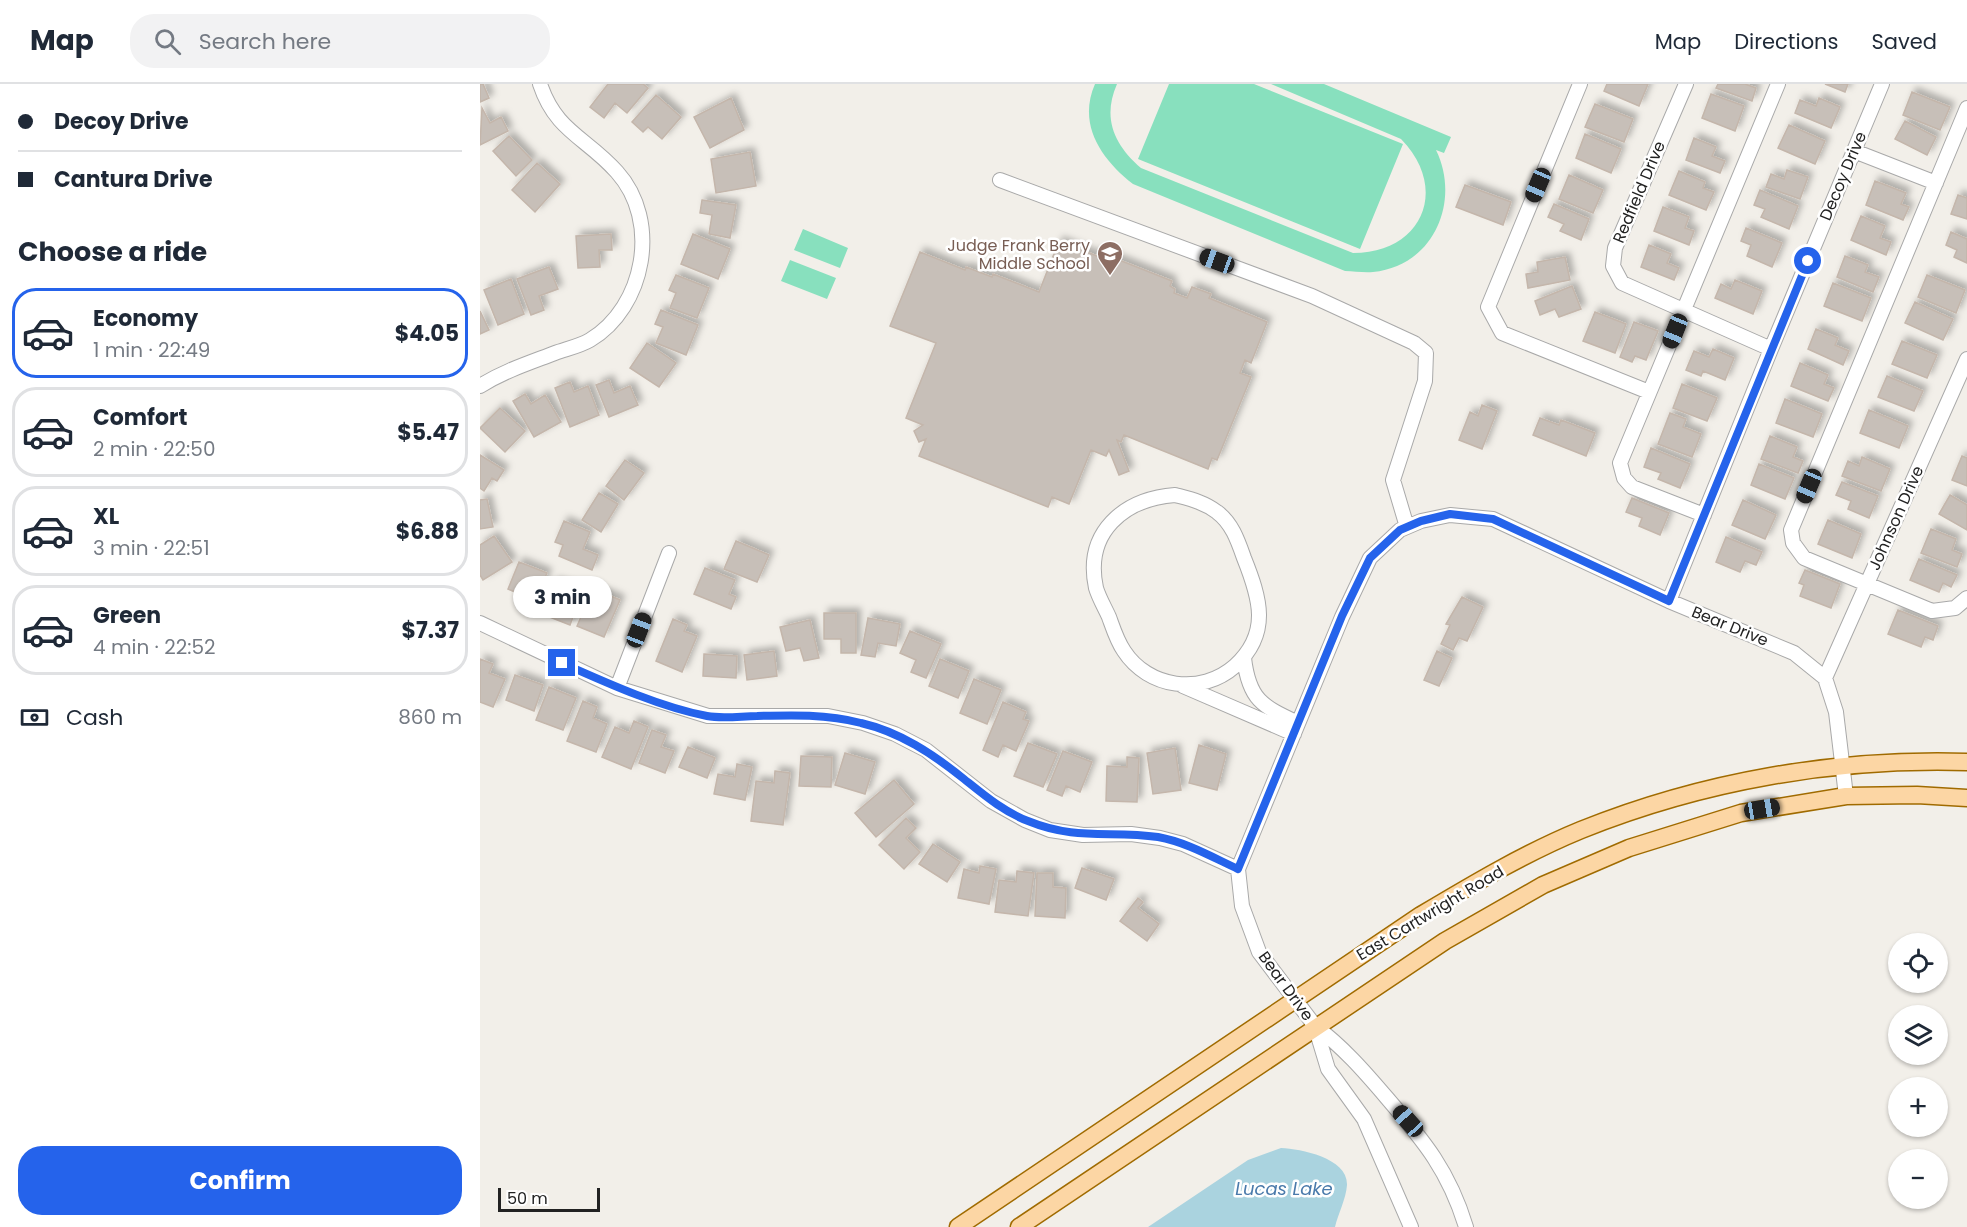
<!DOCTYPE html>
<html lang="en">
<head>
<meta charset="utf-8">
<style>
	body { margin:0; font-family:Poppins,sans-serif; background:#f2f2f3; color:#1f2937; height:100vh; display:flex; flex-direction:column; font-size:22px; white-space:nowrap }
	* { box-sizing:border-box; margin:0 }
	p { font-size:20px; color:#747a83 }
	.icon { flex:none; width:33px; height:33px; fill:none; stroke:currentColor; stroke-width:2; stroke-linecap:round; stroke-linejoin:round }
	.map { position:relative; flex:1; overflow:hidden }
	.drawer { display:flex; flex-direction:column; background:#fff; width:480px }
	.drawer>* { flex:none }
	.guide { display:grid; align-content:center; height:132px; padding:0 18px; background:#fff }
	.controls { position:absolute; left:1408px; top:849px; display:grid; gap:12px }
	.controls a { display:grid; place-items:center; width:60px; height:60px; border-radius:50%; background:#fff; box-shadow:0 2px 4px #0004; font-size:30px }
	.scale { position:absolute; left:18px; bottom:15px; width:102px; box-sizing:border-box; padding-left:6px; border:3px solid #222; border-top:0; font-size:16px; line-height:21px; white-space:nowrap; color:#222; -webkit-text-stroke:4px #fff; paint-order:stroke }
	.end { position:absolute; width:27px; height:27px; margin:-14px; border:8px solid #2563eb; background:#fff; box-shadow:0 0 0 3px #fff }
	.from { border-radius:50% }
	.bubble { position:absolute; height:42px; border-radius:21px; background:#fff; box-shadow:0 2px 4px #0004; font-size:20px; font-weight:700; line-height:42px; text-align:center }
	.car { position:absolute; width:18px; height:36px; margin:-18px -9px; border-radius:8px; box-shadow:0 0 4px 2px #0007; background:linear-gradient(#222 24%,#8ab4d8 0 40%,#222 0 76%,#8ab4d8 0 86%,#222 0) }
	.guide b { display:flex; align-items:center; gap:21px; height:57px; font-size:22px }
	.guide b+b { border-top:2px solid #e0e1e3 }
	.guide i { width:15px; height:15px; background:#1f2937 }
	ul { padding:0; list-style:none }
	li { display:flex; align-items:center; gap:18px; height:90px; margin:0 12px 9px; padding:0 6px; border:3px solid #e0e1e3; border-radius:24px }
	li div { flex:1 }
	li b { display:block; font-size:22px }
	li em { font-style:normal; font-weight:700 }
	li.selected { border-color:#2563eb }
	li>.icon { width:54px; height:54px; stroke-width:1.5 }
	h2 { padding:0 18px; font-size:27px; line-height:72px }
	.pay { display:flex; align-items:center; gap:15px; height:66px; padding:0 18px; font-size:22px }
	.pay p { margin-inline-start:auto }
	.primary-button { display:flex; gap:12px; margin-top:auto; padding:12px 18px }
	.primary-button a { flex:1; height:69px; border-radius:24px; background:#2563eb; color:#fff; font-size:24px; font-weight:700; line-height:69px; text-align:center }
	header { display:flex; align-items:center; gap:36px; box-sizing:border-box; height:84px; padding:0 30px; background:#fff; border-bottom:2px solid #e0e1e3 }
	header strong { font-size:28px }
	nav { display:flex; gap:33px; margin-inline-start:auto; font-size:21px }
	.search { width:420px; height:54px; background:#f2f2f3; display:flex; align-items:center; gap:15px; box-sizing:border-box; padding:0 21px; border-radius:24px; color:#747a83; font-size:22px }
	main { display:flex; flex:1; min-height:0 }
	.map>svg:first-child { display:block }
	.pitch { fill:#88e0be }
	.water { fill:#aad3df }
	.building { fill:#c7bfb8; stroke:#c4b6ab; stroke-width:1.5; filter:url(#shadow) }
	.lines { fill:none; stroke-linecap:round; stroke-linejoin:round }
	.minor-casing { stroke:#a9a9a9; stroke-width:16 }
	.major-casing { stroke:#a06b00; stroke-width:19 }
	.minor { stroke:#fff; stroke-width:14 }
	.major { stroke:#fcd6a4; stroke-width:16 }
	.route { stroke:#2563eb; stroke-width:8 }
	.labels { text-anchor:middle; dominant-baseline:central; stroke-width:5; stroke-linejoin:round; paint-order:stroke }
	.street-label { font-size:16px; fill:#222; stroke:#fff }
	.education-label { font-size:16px; fill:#785e54; stroke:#fff; text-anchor:end }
	.water-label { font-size:18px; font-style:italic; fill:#4a7aab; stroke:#fff }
</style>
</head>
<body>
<header>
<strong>Map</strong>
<div class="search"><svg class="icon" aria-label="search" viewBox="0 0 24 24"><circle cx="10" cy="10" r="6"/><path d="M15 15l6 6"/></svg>Search here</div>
<nav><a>Map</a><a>Directions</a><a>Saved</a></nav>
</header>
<main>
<section class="drawer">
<div class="guide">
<b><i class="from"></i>Decoy Drive</b>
<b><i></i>Cantura Drive</b>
</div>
<h2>Choose a ride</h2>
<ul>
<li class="selected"><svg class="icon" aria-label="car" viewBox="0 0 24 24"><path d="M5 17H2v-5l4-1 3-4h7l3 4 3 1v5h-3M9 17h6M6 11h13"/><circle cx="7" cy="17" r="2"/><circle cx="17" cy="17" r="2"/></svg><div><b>Economy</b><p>1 min · 22:49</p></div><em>$4.05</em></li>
<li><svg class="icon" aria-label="car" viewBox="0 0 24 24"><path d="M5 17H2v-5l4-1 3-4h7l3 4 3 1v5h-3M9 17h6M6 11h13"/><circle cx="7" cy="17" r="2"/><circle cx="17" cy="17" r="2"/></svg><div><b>Comfort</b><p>2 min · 22:50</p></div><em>$5.47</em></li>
<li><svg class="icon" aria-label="car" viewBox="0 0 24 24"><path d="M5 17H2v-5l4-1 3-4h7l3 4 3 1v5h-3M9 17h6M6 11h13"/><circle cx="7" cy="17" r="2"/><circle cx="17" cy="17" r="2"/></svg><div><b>XL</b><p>3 min · 22:51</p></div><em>$6.88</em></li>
<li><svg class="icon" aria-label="car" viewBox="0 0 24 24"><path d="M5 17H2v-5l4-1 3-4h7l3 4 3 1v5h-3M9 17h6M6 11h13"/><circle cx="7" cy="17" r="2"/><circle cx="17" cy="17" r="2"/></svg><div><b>Green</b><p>4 min · 22:52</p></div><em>$7.37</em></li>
</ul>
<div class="pay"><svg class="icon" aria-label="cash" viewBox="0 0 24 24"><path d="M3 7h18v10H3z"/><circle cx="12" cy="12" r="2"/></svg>Cash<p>860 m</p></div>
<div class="primary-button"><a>Confirm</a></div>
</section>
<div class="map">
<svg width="1487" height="1143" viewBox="0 0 1487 1143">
	<defs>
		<filter id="shadow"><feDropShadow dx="4.5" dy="-4.5" stdDeviation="3" flood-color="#0004"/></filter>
	</defs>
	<rect width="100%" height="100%" fill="#f2efe9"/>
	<path class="pitch" d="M615 0H637C622 34 634 61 661 84L873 169C942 169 970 105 921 55L791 0H844L971 53 964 69 956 66C981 117 954 182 893 188 884 189 874 187 865 187L653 100C622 76 597 41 615 0Z
		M689 0H774L923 60 880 165 658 75Z
		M323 145 368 164 360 184 314 166Z
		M310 176 356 194 347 215 301 197Z"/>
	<path class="water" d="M801 1064C821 1065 868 1074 867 1101 866 1115 858 1130 855 1143H668L768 1076Z"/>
	<path class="building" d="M0 0H3L9 14 0 18Z
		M128 0H163L168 4 147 29 135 19 124 34 110 23Z
		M1127 0H1168L1159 22 1124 7Z
		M1238 0H1265L1276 4 1272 17 1236 4Z
		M1345 0H1368L1365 8Z
		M1432 8 1470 23 1460 46 1423 31Z
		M1231 10 1264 22 1255 47 1222 34Z
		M176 11 201 33 182 55 168 43 163 48 152 38Z
		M251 14 264 46 230 64 214 33Z
		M1339 14 1360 23 1351 44 1315 29 1320 16 1336 22Z
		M1115 20 1153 35 1144 58 1105 43Z
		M2 24 10 39 21 33 28 47 0 61Z
		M1425 37 1456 53 1447 71 1415 55Z
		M1309 41 1345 57 1335 80 1298 64Z
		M1105 50 1141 65 1131 89 1096 74Z
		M29 52 52 76 36 92 13 67Z
		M1214 54 1236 63 1232 72 1245 77 1240 89 1206 76Z
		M270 68 276 102 236 109 231 75Z
		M57 79 80 100 55 128 32 106Z
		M1307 86 1328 93 1320 115 1286 103 1291 90 1304 95Z
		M1199 87 1225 98 1223 104 1234 108 1226 126 1189 111Z
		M1089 91 1123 106 1113 129 1079 115Z
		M1395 97 1426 109 1421 120 1429 123 1423 136 1386 121Z
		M985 101 1031 118 1023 141 976 123Z
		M1280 106 1318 122 1309 145 1281 133 1285 125 1274 121Z
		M1478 111 1487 114V135L1471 130Z
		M222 116 256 121 250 154 229 150 232 131 220 129Z
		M1074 120 1109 135 1101 156 1080 147 1084 140 1068 133Z
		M1183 123 1209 133 1205 144 1214 147 1209 161 1174 147Z
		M1381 132 1405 142 1400 154 1411 158 1406 171 1371 156Z
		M1266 144 1302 159 1292 183 1267 172 1271 161 1261 157Z
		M1471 148 1487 155V179L1474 173 1477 166 1466 161Z
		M131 150 132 166H119L120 183 98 184 96 152Z
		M213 150 250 165 238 195 201 180Z
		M579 157 617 172 619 168 692 197 690 202 695 205 694 209 707 214 712 203 731 210 729 214 787 238 771 279 765 276 760 289 771 293 737 376 732 374 728 385 644 351 641 358 637 356 649 387 639 391 629 366 626 372 611 366 589 420 572 413 568 423 439 372 446 355 439 358 434 347 443 341 426 334 456 259 410 242 440 168 485 186 486 183 512 193 513 190 559 208Z
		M1169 161 1191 170 1187 179 1199 184 1194 196 1161 183Z
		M1365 172 1388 181 1385 188 1399 193 1393 208 1357 193Z
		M1085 173 1090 196 1048 204 1046 190 1058 188 1057 178Z
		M69 183 78 205 59 212 64 226 51 231 37 195Z
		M196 191 229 204 217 234 190 224 196 209 189 206Z
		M1447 191 1485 206 1476 229 1438 213Z
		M31 195 44 230 18 241 4 206Z
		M1255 196 1282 207 1273 230 1235 214 1241 200 1251 205Z
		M1353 199 1391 214 1382 237 1344 222Z
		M1092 202 1101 225 1079 233 1075 225 1060 231 1055 217Z
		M1435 218 1473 235 1463 256 1425 239Z
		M181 226 218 241 206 271 176 259 183 243 175 240Z
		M0 227 9 246 0 250Z
		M1115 228 1146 240 1135 269 1103 257Z
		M1154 238 1178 247 1166 276 1155 272 1152 278 1140 273Z
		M1336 245 1358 254 1355 261 1369 267 1363 281 1328 265Z
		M1422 257 1457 271 1447 294 1412 280Z
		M167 259 196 279 179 303 150 284Z
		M1233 265 1254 274 1245 296 1223 287 1221 292 1206 286 1214 267 1229 273Z
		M1320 279 1348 291 1344 300 1354 304 1348 317 1311 302Z
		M1407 292 1443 307 1434 327 1398 313Z
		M129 296 134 309 150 302 158 321 129 333 116 301Z
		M90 298 94 308 108 302 119 331 90 343 75 304Z
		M1202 300 1237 314 1227 337 1193 324Z
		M45 310 51 320 65 311 81 338 54 353 33 317Z
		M1305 315 1342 330 1333 353 1296 339Z
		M1002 321 1017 327 1002 365 979 356 990 328 998 332Z
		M20 324 45 347 25 368 0 344Z
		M1389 326 1428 342 1419 364 1380 349Z
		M1190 329 1206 335 1203 343 1221 350 1212 373 1178 360Z
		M1060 334 1079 341 1081 336 1115 349 1106 372 1053 351Z
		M1290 352 1317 363 1313 373 1323 377 1318 389 1281 375Z
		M1171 364 1210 380 1200 404 1178 395 1181 389 1164 383Z
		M0 371 24 386 17 397 12 394 4 407 0 404Z
		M1482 372 1487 374V402L1472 396Z
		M1382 373 1410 385 1401 407 1362 392 1368 377 1379 382Z
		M145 376 164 389 144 416 126 402Z
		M1279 380 1314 394 1305 415 1271 401Z
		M1362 398 1398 412 1389 434 1368 425 1371 417 1356 411Z
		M119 409 138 420 121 448 102 436Z
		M1470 411 1487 421V446L1459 430Z
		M1152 414 1189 429 1180 451 1159 442 1162 434 1146 428Z
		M7 415 13 443 0 445V416Z
		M1263 416 1296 431 1285 455 1252 441Z
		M1348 436 1381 450 1372 474 1338 460Z
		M84 437 110 448 103 465 118 471 112 486 79 472 83 461 75 458Z
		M1451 445 1476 455 1472 466 1482 470 1477 483 1441 469Z
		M14 452 32 478 3 496 0 491V461Z
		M1246 453 1282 468 1276 481 1265 477 1260 488 1236 478Z
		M256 457 289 471 277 498 244 485Z
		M1439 475 1477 491 1471 503 1463 499 1459 508 1430 496Z
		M39 478 67 489 51 528 37 523 42 511 28 505Z
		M225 484 255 496 249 510 256 513 251 525 214 510Z
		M1325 486 1360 500 1351 524 1320 512 1324 501 1319 499Z
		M75 498 102 509 90 541 62 530Z
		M124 509 140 516 124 553 97 542 110 512 121 517Z
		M982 513 1003 523 987 557 979 554 973 566 961 560 970 541 966 540Z
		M1418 526 1458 542 1453 556 1445 553 1441 563 1408 550Z
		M344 529H376V569H361V555H344Z
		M388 534 420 540 416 562 398 559 395 573 381 571Z
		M193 535 207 541 204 547 217 552 202 588 176 577Z
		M330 536 339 574 324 577 320 564 306 567 300 543Z
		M430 547 461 560 446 594 431 588 436 576 420 569Z
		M294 567 297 592 267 596 264 571Z
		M957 567 972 574 959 602 944 596Z
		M224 570 257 572 256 594 223 592Z
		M0 575 13 580 9 589 25 595 13 623 0 618Z
		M460 575 489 587 478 614 449 602Z
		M35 591 63 601 54 627 26 616Z
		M494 595 521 606 507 640 480 629Z
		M69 603 96 614 83 646 56 636Z
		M103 617 117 623 113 634 127 640 116 668 87 657Z
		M523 618 546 628 543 635 549 637 536 667 523 661 518 673 503 666Z
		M154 637 168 643 151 685 122 673 135 643 149 649Z
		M172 646 186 651 181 663 194 667 185 689 159 679Z
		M548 659 577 670 563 703 534 692Z
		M719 661 746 670 737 706 709 699Z
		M208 663 235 674 227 694 199 683Z
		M695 664 701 706 673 710 667 669Z
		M583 667 612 678 600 708 586 702 582 712 567 706Z
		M365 669 395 678 385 710 355 701Z
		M321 672 352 673 351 703 319 702Z
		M647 673 659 674 657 718 626 717 627 682 647 683Z
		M257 680 272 683 265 716 234 710 238 690 255 693Z
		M295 687 310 689 303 741 271 737 276 697 294 699Z
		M414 696 434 720 396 753 375 729Z
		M426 734 436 744 426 754 440 768 424 785 399 761Z
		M453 760 480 778 467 798 439 780Z
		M500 782 516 785 509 820 478 814 484 785 499 789Z
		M602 784 634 795 626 816 595 804Z
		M537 787 554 789 548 832 515 828 519 796 536 798Z
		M557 789H573V803L586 804 585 834 555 832Z
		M658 814 663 818 658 824 679 840 667 857 640 837Z"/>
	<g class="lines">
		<defs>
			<path id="minor" d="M1100 0 1008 223 1022 249 1169 308
				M1206 0 1135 164 1133 182 1142 199 1291 265
				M1487 24 1311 446 1313 459 1324 474 1452 527 1475 524 1487 514
				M1374 67 1456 99
				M520 96 832 212 934 259 946 269 945 297 913 396 927 443
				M0 302C24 287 49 279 75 269 86 265 100 262 110 256 165 223 181 137 137 88 106 53 76 48 60 0
				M695 411C710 415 724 418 737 428 752 439 758 457 764 474 780 514 791 549 755 582 721 612 668 604 644 567 637 557 633 544 629 533 625 524 619 514 616 504 604 448 644 415 695 411Z
				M1224 431 1152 403 1144 394 1140 379 1298 0
				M1189 517 1291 265 1402 0
				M0 539 137 604 228 632H348L383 639 415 650 446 666 511 717 545 736 570 746 603 751 651 750 680 754 703 760 758 785
				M764 574C769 616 782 622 818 639
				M1345 594 1487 275
				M703 602 814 650
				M137 604 189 469
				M835 942 779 868 762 822 758 785 862 533 890 474 920 446 941 437 970 431 1013 435 1189 517 1314 569 1345 594 1356 628 1366 712
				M931 1143 884 1035 848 985 835 942C863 963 884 987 907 1014 944 1057 969 1087 986 1143"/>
			<path id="major" d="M478 1143 941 831C993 800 1045 769 1101 746 1223 697 1355 674 1487 678
				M539 1143 965 857 1063 801 1149 764 1261 729 1366 712 1437 711 1487 714"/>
		</defs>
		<use href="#minor" class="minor-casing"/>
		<use href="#major" class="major-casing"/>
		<use href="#minor" class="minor"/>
		<use href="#major" class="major"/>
	</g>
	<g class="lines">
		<path class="route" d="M82 579C127 599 180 623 227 632 243 635 262 632 277 632 312 631 347 630 381 639 420 648 453 670 484 695 504 711 524 728 548 737 597 757 630 746 678 753 706 758 732 773 758 785L862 532 890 474 920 446 941 437 970 430 1013 435 1189 517 1328 177"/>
	</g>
	<defs>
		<symbol id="school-pin" viewBox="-11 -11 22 30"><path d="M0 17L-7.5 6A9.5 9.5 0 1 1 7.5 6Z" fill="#8d6e63" stroke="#fff"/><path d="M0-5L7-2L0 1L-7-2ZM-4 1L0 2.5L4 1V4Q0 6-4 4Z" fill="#fff"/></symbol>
	</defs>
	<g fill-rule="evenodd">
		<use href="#school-pin" x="615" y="155" width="30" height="40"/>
	</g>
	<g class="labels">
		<g class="street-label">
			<text transform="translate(1363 92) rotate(-67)">Decoy Drive</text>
			<text transform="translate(1159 108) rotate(-67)">Redfield Drive</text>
			<text transform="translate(1416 434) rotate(-66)">Johnson Drive</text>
			<text transform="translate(1250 542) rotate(22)">Bear Drive</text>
			<text transform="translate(950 829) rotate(-31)">East Cartwright Road</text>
			<text transform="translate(806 902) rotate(54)">Bear Drive</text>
		</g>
		<g class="education-label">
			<text x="610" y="161">Judge Frank Berry<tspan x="610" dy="18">Middle School</tspan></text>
		</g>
		<g class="water-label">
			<text x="804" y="1104">Lucas Lake</text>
		</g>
	</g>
</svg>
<div class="controls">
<a><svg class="icon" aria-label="locate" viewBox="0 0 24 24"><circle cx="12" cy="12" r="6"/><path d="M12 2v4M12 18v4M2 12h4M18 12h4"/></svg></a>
<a><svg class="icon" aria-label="layers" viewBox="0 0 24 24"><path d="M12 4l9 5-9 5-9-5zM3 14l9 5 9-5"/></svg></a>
<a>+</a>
<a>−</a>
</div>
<div class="scale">50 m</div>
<i class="end from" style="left:1328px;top:177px"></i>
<i class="end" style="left:82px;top:579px"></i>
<div class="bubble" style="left:33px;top:492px;width:99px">3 min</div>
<i class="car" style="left:1058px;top:101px;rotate:203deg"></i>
<i class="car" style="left:737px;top:177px;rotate:290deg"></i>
<i class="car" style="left:1195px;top:247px;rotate:202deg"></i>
<i class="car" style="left:1329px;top:402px;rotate:203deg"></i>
<i class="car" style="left:159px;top:546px;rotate:21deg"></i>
<i class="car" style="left:1282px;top:725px;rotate:81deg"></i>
<i class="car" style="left:928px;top:1037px;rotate:318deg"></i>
</div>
</main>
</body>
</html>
